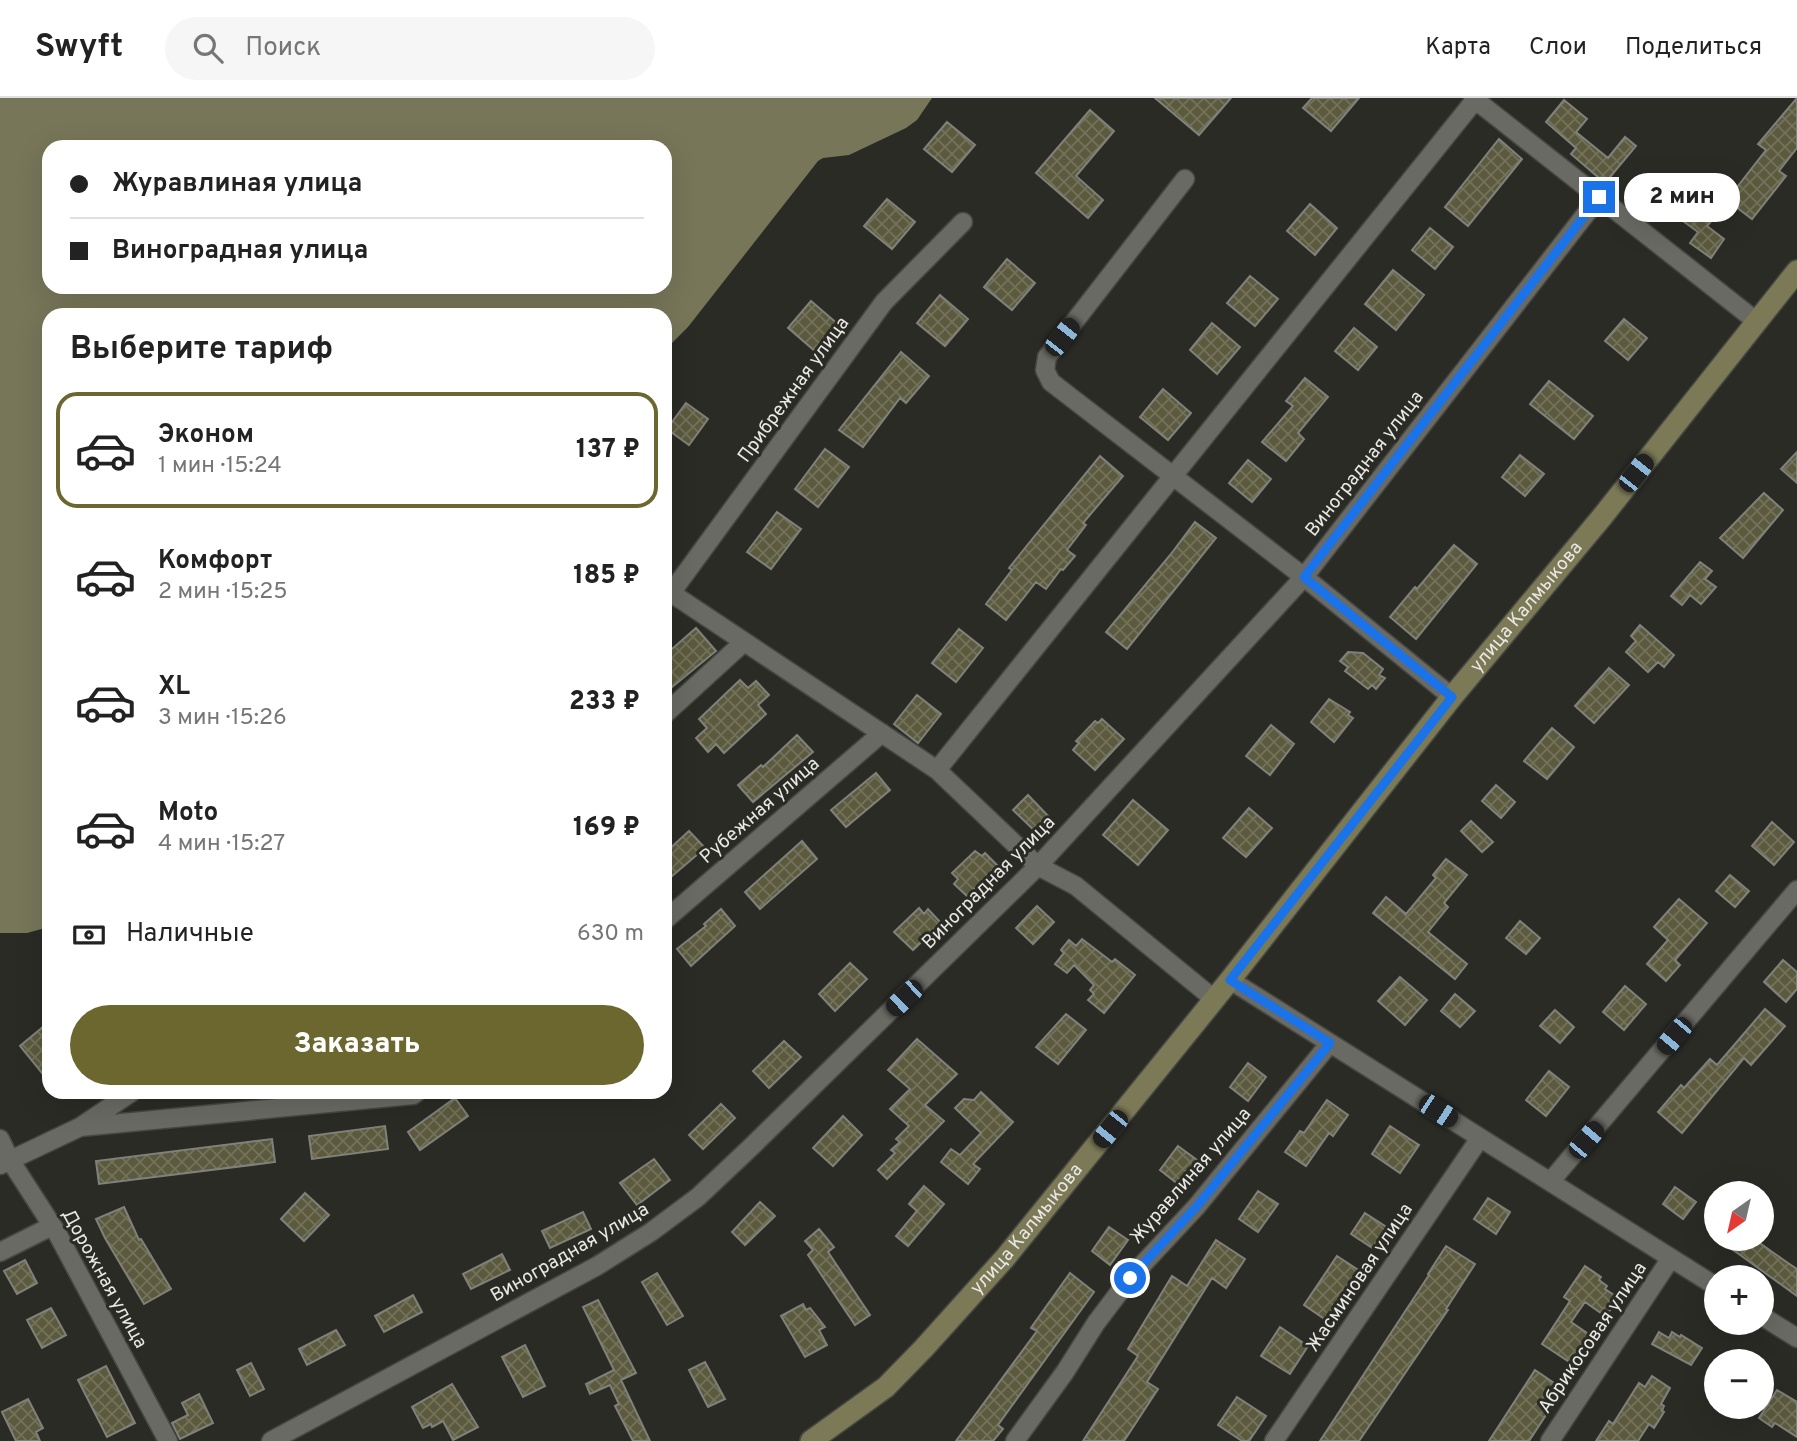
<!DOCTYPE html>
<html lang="ru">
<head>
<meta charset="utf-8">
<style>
	body { margin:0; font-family:Overpass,sans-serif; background:#f6f6f6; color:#222; height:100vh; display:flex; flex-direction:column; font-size:26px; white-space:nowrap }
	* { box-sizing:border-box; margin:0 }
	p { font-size:23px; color:#767676 }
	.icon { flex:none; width:38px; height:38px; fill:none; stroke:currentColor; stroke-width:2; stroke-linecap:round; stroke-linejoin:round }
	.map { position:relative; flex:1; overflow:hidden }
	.details { position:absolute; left:42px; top:210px; width:630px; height:791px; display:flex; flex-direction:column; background:#fff; border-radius:21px; box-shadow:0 7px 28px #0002 }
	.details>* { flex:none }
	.banner { position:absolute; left:42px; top:42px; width:630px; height:154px; border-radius:21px; box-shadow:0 7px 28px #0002; display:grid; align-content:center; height:154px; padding:0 28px; background:#fff }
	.needle { width:46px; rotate:214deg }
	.buttons { position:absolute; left:1704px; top:1083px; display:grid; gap:14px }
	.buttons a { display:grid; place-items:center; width:70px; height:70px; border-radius:50%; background:#fff; box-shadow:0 7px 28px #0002; font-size:35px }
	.end { position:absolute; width:32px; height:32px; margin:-16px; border:9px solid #1a73e8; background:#fff; box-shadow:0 0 0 4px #fff }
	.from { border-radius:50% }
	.bubble { position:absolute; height:49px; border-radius:24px; background:#fff; box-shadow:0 7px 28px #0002; font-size:23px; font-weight:800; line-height:49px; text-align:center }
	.car { position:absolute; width:21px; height:42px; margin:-21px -10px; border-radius:9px; box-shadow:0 0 5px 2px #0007; background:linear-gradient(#222 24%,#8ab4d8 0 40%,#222 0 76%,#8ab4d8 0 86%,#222 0) }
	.banner b { display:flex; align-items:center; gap:24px; height:66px; font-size:26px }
	.banner b+b { border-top:2px solid #e0e0e0 }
	.banner i { width:18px; height:18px; background:#222 }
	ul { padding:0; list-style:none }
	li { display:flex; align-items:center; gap:21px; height:116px; margin:0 14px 10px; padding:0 14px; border:4px solid transparent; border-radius:21px }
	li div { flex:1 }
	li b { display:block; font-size:26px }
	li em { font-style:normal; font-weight:800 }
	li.selected { border-color:#6b672f }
	li>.icon { width:63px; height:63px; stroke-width:1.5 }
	h2 { padding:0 28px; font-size:32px; line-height:84px }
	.pay { display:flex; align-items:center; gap:18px; height:77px; padding:0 28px; font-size:26px }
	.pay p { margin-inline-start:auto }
	.cta { display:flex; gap:14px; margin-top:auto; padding:14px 28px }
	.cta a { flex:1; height:80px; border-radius:42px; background:#6b672f; color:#fff; font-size:28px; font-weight:800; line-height:80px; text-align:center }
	header { display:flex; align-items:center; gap:42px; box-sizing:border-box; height:98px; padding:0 35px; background:#fff; border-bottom:2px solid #e0e0e0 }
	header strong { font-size:33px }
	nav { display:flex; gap:38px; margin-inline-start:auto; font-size:24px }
	.search { width:490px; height:63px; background:#f6f6f6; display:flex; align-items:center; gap:18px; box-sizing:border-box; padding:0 24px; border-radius:38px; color:#767676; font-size:26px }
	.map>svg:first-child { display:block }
	.water { fill:#787659; fill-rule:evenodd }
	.building { fill:url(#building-cross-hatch); stroke:#81817b; stroke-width:2 }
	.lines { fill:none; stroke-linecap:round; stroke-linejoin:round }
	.street-casing { stroke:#464642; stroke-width:21 }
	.secondary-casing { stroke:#464642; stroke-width:24 }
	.street { stroke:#6a6a64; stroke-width:18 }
	.secondary { stroke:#7b7956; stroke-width:21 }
	.route { stroke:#1a73e8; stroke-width:9 }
	.labels { text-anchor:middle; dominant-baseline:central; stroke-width:6; stroke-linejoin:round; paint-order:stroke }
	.street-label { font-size:19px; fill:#e9e8e5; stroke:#2b2b26 }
</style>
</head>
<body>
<header>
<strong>Swyft</strong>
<div class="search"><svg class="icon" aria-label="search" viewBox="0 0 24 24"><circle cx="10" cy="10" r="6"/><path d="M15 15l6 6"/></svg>Поиск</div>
<nav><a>Карта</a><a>Слои</a><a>Поделиться</a></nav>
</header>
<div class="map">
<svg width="1797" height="1343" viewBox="0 0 1797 1343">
	<defs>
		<pattern id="building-cross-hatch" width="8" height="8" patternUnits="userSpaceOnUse" patternTransform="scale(1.75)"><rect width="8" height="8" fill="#5b5a3e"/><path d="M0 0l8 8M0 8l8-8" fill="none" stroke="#73725a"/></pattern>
	</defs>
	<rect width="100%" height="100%" fill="#2b2b26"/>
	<path class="water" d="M0 0H932L917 22 906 30 849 57 823 60 818 63 688 229 665 252V217H49V829L27 835H0ZM49 49H665V189H49Z"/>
	<path class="building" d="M1155 0H1231L1199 37Z
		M1312 0H1359L1331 33 1303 10Z
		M1797 0V50L1779 73 1786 78 1752 121 1727 102 1766 52 1758 46Z
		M1564 2 1587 21 1576 34 1608 60 1625 39 1636 48 1605 85 1571 56 1576 50 1546 24Z
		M1090 12 1114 33 1076 78 1103 102 1088 120 1036 75Z
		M947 24 975 47 952 74 924 51Z
		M1499 41 1522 61 1468 128 1445 109Z
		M1684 98 1714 120 1707 128 1724 141 1711 160 1690 145 1698 134 1672 115Z
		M887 101 915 124 892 151 864 128Z
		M1310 106 1337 130 1315 157 1287 133Z
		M1430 130 1453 149 1435 171 1412 152Z
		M1007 161 1035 185 1012 212 984 189Z
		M1393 172 1424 197 1396 232 1365 206Z
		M1250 178 1278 201 1255 228 1227 205Z
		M940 197 968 221 945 248 917 225Z
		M811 203 839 227 816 254 788 230Z
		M1624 221 1647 240 1628 262 1605 243Z
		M1212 225 1240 249 1217 276 1190 252Z
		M1354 230 1377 249 1358 272 1335 253Z
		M901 254 929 278 906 305 900 300 863 349 839 332Z
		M1305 280 1328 299 1298 335 1304 341 1286 363 1262 344 1293 308 1286 303Z
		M1549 283 1593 318 1574 341 1530 306Z
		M1163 291 1191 315 1168 342 1140 319Z
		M686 305 708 321 689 347 667 331Z
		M825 351 849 369 818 409 795 391Z
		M1797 354V385L1781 371Z
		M1520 357 1544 376 1525 398 1502 379Z
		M1100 358 1123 378 1083 425 1086 427 1067 452 1075 458 1063 472 1061 471 1046 491 1036 484 1006 522 986 506 1012 472 1009 470 1029 445Z
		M1248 362 1271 381 1252 404 1229 385Z
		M1764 395 1783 412 1743 460 1720 440Z
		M777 414 801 431 771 471 747 454Z
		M1195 424 1216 440 1127 551 1106 534 1171 456Z
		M1454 447 1477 466 1416 541 1390 519 1415 489 1417 491Z
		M1700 464 1712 473 1705 481 1716 489 1701 506 1690 497 1682 507 1671 498Z
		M1640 527 1674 557 1664 569 1658 564 1648 574 1626 554 1636 543 1631 538Z
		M696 530 716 553 665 595V543L672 551Z
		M959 531 983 550 956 584 932 565Z
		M1348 554 1363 555 1383 571 1379 577 1385 580 1376 591 1372 587 1368 591 1345 573 1348 569 1340 563Z
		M1609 570 1629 587 1594 625 1575 608Z
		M740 582 748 590 756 583 769 597 758 607 766 616 724 655 716 646 708 654 696 640 707 630 699 621Z
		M917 597 941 616 918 645 894 626Z
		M1329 601 1350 614 1348 617 1353 620 1334 644 1311 624Z
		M1102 621 1124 641 1095 672 1073 652 1079 645 1076 643 1095 623 1098 625Z
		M1271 627 1294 646 1270 677 1246 658Z
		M1552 630 1574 649 1547 681 1524 663Z
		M797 637 813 654 753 704 738 687 761 667 763 669Z
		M876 675 890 692 846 729 831 712Z
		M1496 687 1515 704 1501 720 1482 703Z
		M1028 697 1051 721 1037 735 1013 712Z
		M1133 702 1168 732 1138 767 1103 737Z
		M1249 710 1272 730 1246 759 1223 740Z
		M1471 723 1493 744 1482 754 1461 733Z
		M1772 724 1794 744 1774 767 1752 748Z
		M689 733 705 750 665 784V755Z
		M802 743 817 761 760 811 745 794Z
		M975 753 982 758 985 755 998 768 967 798 954 786 958 781 952 775Z
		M1446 761 1467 777 1444 805 1448 809 1428 834 1467 866 1455 881 1373 815 1386 799 1406 816 1436 780 1433 777Z
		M1730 777 1749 793 1735 809 1716 793Z
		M1679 801 1707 825 1675 862 1680 867 1666 883 1647 866 1668 842 1654 829Z
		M1037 808 1054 824 1033 846 1016 830Z
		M919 810 924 816 928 811 941 825 913 852 894 834Z
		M721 811 735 828 691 868 677 851 706 828 704 826Z
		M1520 823 1540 840 1526 856 1506 840Z
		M1082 841 1112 864 1115 861 1135 877 1104 915 1088 902 1094 896 1090 892 1094 887 1074 867 1067 875 1055 866 1064 855 1061 852 1069 842 1076 848Z
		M1783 862 1797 874V891L1786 904 1764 884Z
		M850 865 867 881 835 913 819 896Z
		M1400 879 1427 902 1405 927 1378 903Z
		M1625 888 1646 906 1624 932 1603 914Z
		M1455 896 1475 913 1460 929 1441 913Z
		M1765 911 1785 928 1751 967 1744 960 1682 1035 1658 1014 1681 987 1684 990 1710 961 1717 967Z
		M1555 912 1574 929 1560 945 1540 928Z
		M1066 916 1086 932 1058 966 1036 949Z
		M49 924V969L42 975 20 948Z
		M917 941 957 976 925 1007 944 1023 887 1081 878 1072 895 1055 891 1052 900 1044 896 1041 909 1028 890 1011 910 991 888 972Z
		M784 943 801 959 769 990 753 973Z
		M1248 965 1266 979 1248 1003 1230 989Z
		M1549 973 1569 989 1546 1018 1526 1002Z
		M981 994 1013 1024 973 1066 980 1071 968 1086 941 1064 951 1051 960 1057 981 1035 955 1010 964 1001 974 1002Z
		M455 1000 468 1018 420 1052 408 1034Z
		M1327 1002 1348 1017 1333 1038 1329 1035 1306 1068 1285 1054 1300 1033 1304 1035Z
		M721 1006 735 1020 703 1051 689 1037Z
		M843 1018 862 1037 833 1068 813 1050Z
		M385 1028 388 1051 312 1061 309 1038Z
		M1390 1028 1419 1047 1400 1075 1372 1056Z
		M272 1041 275 1064 99 1086 96 1063Z
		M1178 1048 1197 1062 1178 1086 1160 1072Z
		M654 1061 670 1082 637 1107 620 1085Z
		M924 1088 944 1106 908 1148 896 1138 917 1113 909 1106Z
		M1675 1089 1696 1104 1683 1121 1663 1106Z
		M1258 1093 1278 1106 1258 1134 1239 1121Z
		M305 1095 329 1117 304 1143 281 1121Z
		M1488 1100 1510 1114 1496 1136 1474 1121Z
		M760 1104 775 1118 745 1147 732 1134Z
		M124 1109 139 1142 141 1141 171 1191 144 1206 105 1140 96 1121Z
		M583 1114 591 1131 550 1150 542 1133Z
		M1365 1115 1388 1130 1374 1151 1351 1136Z
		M1109 1129 1128 1142 1110 1167 1092 1153Z
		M819 1131 834 1149 828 1154 870 1217 855 1227 808 1157 813 1152 805 1143Z
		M1718 1141H1754L1788 1165 1797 1171V1198Z
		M1216 1142 1245 1161 1226 1190 1212 1180 1147 1284 1158 1291 1124 1343H1083L1138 1258 1128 1251 1172 1178 1187 1188Z
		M1446 1148 1475 1166 1446 1211 1448 1212 1359 1343H1320L1429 1177 1428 1176Z
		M502 1156 510 1172 471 1191 463 1176Z
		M1337 1158 1366 1177 1332 1226 1304 1207Z
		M25 1162 37 1185 17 1196 4 1173Z
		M1585 1168 1601 1179 1599 1182 1607 1188 1605 1191 1620 1201 1605 1218 1585 1204 1571 1224 1590 1237 1571 1265 1542 1246 1570 1203 1564 1199Z
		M657 1175 683 1218 667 1227 642 1184Z
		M1070 1175 1094 1194 998 1327 1003 1331 993 1343H956L1037 1233 1031 1230Z
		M413 1197 422 1214 384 1234 375 1218Z
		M598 1202 636 1275 621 1282 650 1343H633L615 1308 619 1306 610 1287 590 1296 586 1286 614 1272 583 1209Z
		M803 1206 806 1212 810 1210 825 1229 819 1232 827 1247 805 1259 781 1218Z
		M51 1210 66 1237 42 1250 27 1222Z
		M1280 1229 1308 1248 1290 1276 1261 1258Z
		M336 1232 345 1247 307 1267 299 1251Z
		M1659 1234 1669 1240 1672 1234 1680 1239 1681 1237 1702 1250 1691 1267 1652 1246Z
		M525 1247 545 1288 523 1299 502 1259Z
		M705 1264 725 1301 708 1309 689 1272Z
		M251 1265 264 1291 250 1298 237 1272Z
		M106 1268 135 1325 107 1339 78 1282Z
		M1535 1272 1563 1291 1529 1343H1489Z
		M1652 1278 1670 1290 1661 1306 1664 1308 1662 1313 1664 1314 1654 1330 1649 1326 1638 1343H1596L1609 1323 1613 1326 1639 1285 1645 1289Z
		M452 1286 478 1329 453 1342 443 1323 432 1329 431 1326 423 1330 412 1309Z
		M1777 1292 1797 1304V1339L1775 1325 1772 1329 1759 1320Z
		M199 1296 213 1325 180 1341 172 1325 188 1317 182 1305Z
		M1237 1299 1266 1318 1249 1343H1242L1218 1327Z
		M28 1301 43 1330 36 1334 40 1343H16L2 1314Z"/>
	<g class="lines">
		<defs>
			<path id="street" d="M1473 0 1756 223
				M1185 81 1047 259 1045 272 1051 284 1304 479 1452 599
				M665 491 937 672 1038 768 1076 788 1214 901
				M671 495 884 204 963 124
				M665 616 744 544
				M937 672 1475 2
				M665 822 882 635
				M1230 882 1717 1189
				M80 1029 413 997 417 994
				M0 1041 10 1062 57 1135 168 1343
				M0 1067 80 1029 132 994
				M1550 1084 1797 792
				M0 1154 52 1128
				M1762 1218 1797 1240
				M271 1343 597 1168 651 1134 698 1099 750 1050 1038 768 1304 479 1599 99
				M1015 1343 1065 1274 1096 1225 1130 1180 1197 1108 1330 945
				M1274 1343 1480 1040
				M1550 1343 1671 1160"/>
			<g id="secondary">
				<path id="s1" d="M811 1343 886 1289 924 1250 1005 1160 1230 882 1452 599 1602 419 1797 173"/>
			</g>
		</defs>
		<use href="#street" class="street-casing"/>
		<use href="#secondary" class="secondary-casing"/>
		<use href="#street" class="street"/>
		<use href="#secondary" class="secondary"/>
	</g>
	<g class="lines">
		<path class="route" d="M1130 1180 1197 1108 1330 945 1230 882 1452 599 1304 479 1599 99"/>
	</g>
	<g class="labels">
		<g class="street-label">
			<text transform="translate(794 292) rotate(-54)">Прибрежная улица</text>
			<text transform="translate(1365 366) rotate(-52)">Виноградная улица</text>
			<text stroke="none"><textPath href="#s1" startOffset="1102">улица Калмыкова</textPath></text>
			<text transform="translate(760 713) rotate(-41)">Рубежная улица</text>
			<text transform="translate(989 785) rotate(-45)">Виноградная улица</text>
			<text transform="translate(1191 1078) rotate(-49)">Журавлиная улица</text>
			<text stroke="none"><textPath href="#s1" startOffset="304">улица Калмыкова</textPath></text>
			<text transform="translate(570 1155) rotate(-30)">Виноградная улица</text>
			<text transform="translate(1360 1180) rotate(-56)">Жасминовая улица</text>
			<text transform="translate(104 1181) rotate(61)">Дорожная улица</text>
			<text transform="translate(1593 1240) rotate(-56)">Абрикосовая улица</text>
		</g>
	</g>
</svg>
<div class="buttons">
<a><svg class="needle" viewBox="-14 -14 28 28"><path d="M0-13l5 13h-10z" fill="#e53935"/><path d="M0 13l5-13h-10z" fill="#767676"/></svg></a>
<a>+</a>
<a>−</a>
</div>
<i class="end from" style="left:1130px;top:1180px"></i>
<i class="end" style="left:1599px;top:99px"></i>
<div class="bubble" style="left:1624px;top:75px;width:116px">2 мин</div>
<i class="car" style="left:1062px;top:239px;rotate:38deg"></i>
<i class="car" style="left:1636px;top:375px;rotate:38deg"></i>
<i class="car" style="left:904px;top:900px;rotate:226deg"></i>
<i class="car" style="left:1674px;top:938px;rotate:220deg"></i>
<i class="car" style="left:1438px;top:1013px;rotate:123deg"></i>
<i class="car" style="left:1110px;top:1031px;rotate:219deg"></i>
<i class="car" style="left:1586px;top:1042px;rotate:40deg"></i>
<div class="banner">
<b><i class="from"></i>Журавлиная улица</b>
<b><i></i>Виноградная улица</b>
</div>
<section class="details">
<h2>Выберите тариф</h2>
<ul>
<li class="selected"><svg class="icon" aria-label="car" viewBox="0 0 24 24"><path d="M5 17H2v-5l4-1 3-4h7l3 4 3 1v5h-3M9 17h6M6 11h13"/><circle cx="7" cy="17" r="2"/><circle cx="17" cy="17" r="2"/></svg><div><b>Эконом</b><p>1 мин · 15:24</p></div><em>137 ₽</em></li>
<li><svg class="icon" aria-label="car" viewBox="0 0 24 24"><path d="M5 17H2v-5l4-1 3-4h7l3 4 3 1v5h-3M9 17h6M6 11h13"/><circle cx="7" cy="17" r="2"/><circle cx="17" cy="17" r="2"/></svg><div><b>Комфорт</b><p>2 мин · 15:25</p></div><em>185 ₽</em></li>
<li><svg class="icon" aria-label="car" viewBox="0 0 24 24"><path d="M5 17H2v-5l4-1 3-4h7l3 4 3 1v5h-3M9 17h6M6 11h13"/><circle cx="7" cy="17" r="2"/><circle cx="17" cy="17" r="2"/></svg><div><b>XL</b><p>3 мин · 15:26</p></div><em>233 ₽</em></li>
<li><svg class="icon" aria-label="car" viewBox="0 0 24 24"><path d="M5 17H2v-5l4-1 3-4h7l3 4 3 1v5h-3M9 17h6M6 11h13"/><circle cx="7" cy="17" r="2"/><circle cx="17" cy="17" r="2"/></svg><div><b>Moto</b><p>4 мин · 15:27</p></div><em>169 ₽</em></li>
</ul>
<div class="pay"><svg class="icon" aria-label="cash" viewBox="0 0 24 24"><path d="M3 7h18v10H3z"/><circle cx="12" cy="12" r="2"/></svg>Наличные<p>630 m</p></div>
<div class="cta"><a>Заказать</a></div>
</section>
</div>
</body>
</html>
